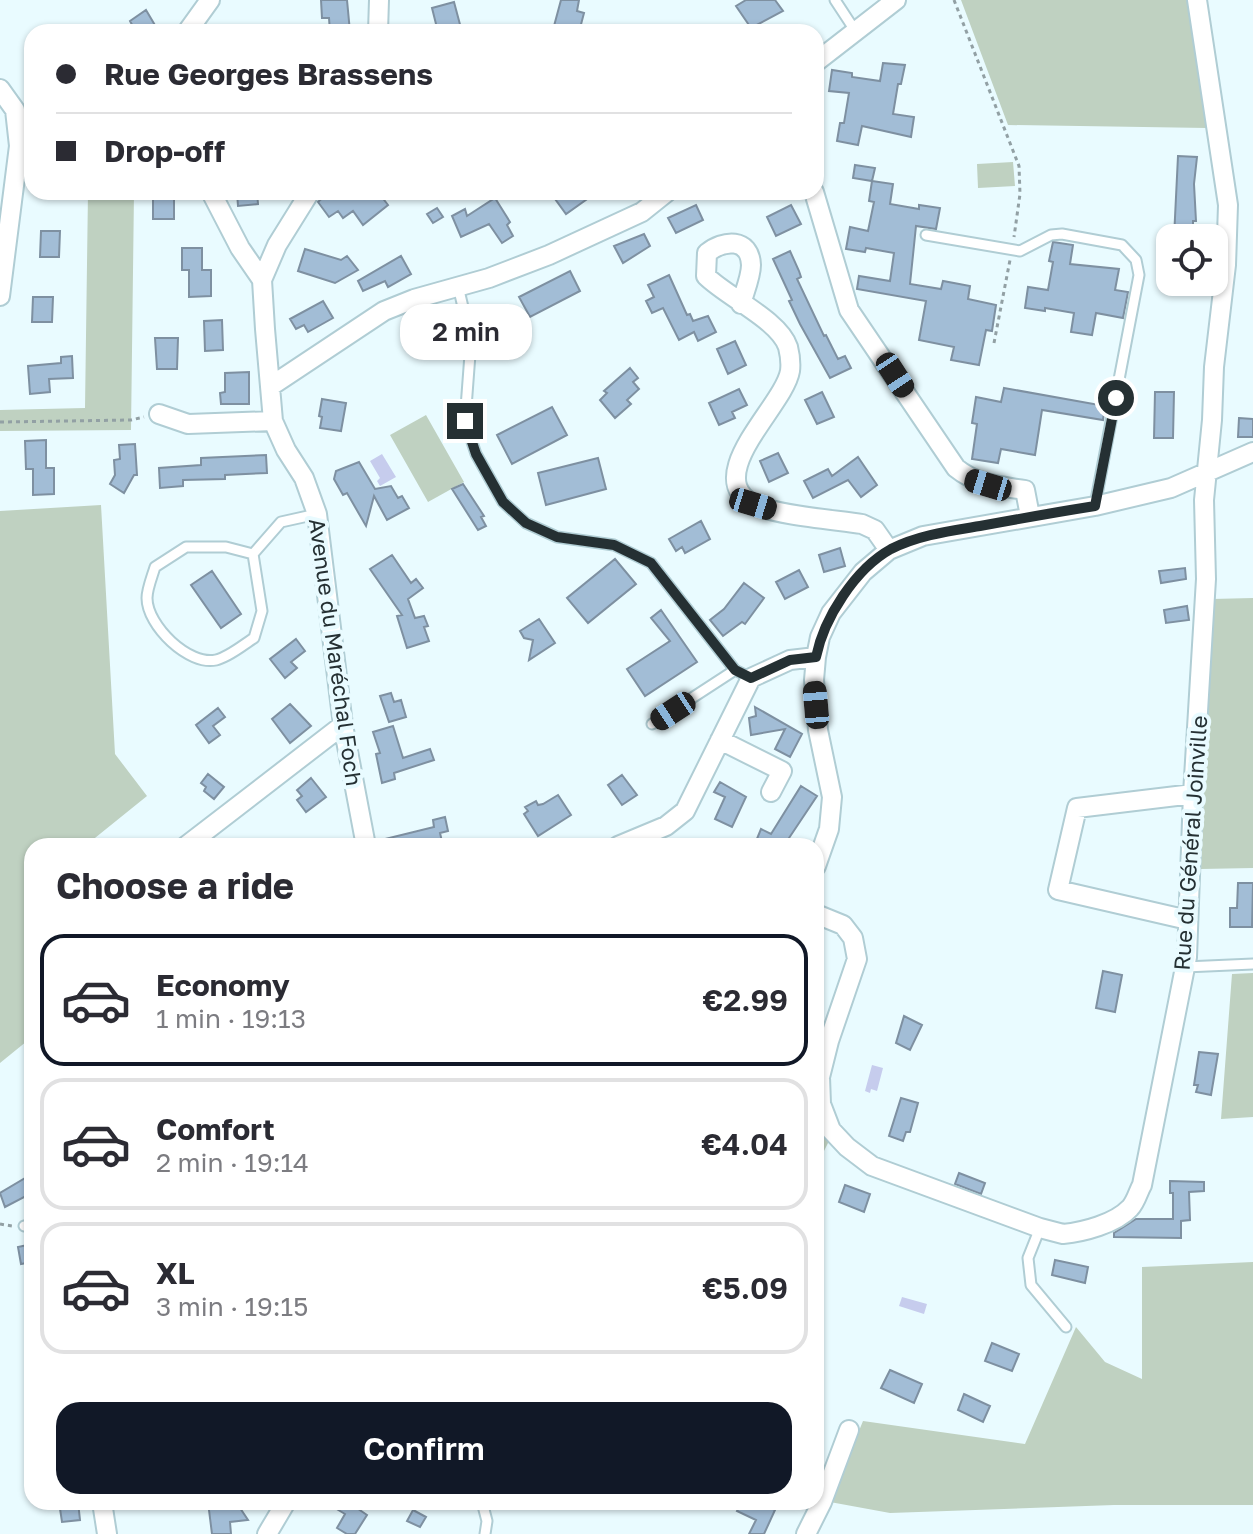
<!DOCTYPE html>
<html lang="en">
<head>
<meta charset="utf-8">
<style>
	body { margin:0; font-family:"Golos Text",sans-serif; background:#f7f7f7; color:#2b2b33; height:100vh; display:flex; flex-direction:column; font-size:30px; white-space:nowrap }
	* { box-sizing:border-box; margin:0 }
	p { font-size:26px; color:#7c7c81 }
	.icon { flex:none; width:44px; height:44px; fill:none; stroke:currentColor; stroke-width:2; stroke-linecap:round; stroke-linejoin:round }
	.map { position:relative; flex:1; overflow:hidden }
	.drawer { position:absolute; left:24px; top:838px; width:800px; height:672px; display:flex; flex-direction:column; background:#fff; border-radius:24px; box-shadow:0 2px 6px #0004 }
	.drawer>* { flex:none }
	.banner { position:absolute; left:24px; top:24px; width:800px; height:176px; border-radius:24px; box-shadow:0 2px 6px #0004; display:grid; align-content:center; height:176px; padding:0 32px; background:#fff }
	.fabs { position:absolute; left:1156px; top:224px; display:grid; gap:16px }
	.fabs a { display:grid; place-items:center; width:72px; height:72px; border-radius:16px; background:#fff; box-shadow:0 2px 6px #0004; font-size:40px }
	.end { position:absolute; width:36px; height:36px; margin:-18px; border:10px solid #253033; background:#fff; box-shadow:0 0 0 4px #fff }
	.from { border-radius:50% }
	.bubble { position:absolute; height:56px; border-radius:24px; background:#fff; box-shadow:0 2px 6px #0004; font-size:26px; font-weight:600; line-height:56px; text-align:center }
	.car { position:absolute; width:24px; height:48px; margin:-24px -12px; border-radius:10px; box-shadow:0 0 6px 2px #0007; background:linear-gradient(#222 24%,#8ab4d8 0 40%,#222 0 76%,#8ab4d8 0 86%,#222 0) }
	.banner b { display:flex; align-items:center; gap:28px; height:76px; font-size:30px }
	.banner b+b { border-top:2px solid #e1e1e2 }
	.banner i { width:20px; height:20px; background:#2b2b33 }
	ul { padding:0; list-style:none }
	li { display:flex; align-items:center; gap:24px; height:132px; margin:0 16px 12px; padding:0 16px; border:4px solid #e1e1e2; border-radius:24px }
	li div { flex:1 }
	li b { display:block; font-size:30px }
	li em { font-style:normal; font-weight:600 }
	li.active { border-color:#111827 }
	li>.icon { width:72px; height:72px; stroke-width:1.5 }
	h2 { padding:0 32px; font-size:36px; line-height:96px }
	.action { display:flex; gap:16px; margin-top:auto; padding:16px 32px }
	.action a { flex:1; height:92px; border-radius:24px; background:#111827; color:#fff; font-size:32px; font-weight:600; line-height:92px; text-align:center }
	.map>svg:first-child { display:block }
	.green { fill:#bfd1c1 }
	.water { fill:#c6cced }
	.building { fill:#a2bdd6; stroke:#7e90a1; stroke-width:2 }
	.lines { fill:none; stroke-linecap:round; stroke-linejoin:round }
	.service-casing { stroke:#b0cdd4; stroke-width:13 }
	.minor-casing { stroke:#b0cdd4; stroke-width:22 }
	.path { stroke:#92a0a4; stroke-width:3; stroke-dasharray:4 4; stroke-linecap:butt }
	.service { stroke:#fff; stroke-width:9 }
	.minor { stroke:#fff; stroke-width:18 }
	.route { stroke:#253033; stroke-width:10 }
	.labels { text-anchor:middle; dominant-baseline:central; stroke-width:8; stroke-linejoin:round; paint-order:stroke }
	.street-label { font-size:22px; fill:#253033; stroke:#e9fbff }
</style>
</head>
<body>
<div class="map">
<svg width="1253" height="1534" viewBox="0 0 1253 1534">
	<rect width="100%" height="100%" fill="#e9fbff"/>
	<path class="green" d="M961 0H1187L1207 128 1008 125Z
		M1013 162 1015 186 978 188 977 164Z
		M88 192H134L131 430 0 431V410L85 408Z
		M426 415 464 482 428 502 390 435Z
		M101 505 115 754 147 796 85 846H32V1037L0 1063V511Z
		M1253 598V868L1201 869 1212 599Z
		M1253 973V1117L1221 1119 1232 974Z
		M816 1113 830 1139 816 1167Z
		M1253 1262V1505H1114L890 1513 830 1502 863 1421 1025 1444 1076 1327 1105 1362 1142 1379V1267Z"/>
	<path class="water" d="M382 454 396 477 380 486 377 481 380 478 370 461Z
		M872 1065 883 1068 877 1091 871 1089 870 1093 865 1091Z
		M902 1297 927 1304 924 1314 899 1306Z"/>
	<path class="building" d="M321 0H347L350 32H330L329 18H322Z
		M561 0H579L577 11 584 13 579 32 554 26Z
		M746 0H775L783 11 751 28 736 6Z
		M454 2 462 32H438L432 8Z
		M146 10 159 32H136L130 21Z
		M883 63 905 65 901 84H898L893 114 914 117 911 137 862 126 858 145 837 141 840 123H844L849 93 829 91 832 70 852 73V77L880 81Z
		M1178 156 1197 157 1194 184 1196 221H1193V238H1174Z
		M855 165 875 168 872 181 853 178Z
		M872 181 893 184 890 204 919 209V205L940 208 936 229 916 226 910 284 941 289 943 281 970 286 968 299 996 305 992 331 986 330 979 365 951 360 954 347 919 340 926 301 857 289 859 276 890 281 894 253 866 248 865 252 846 249 850 227 868 231 874 202 869 201Z
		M237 192H257L258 204 238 206Z
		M329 192H378L388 205 363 225 353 211 343 218 338 211 329 217 318 202Z
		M550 192H597L566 214Z
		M174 194V219H153V195Z
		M495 198 510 222 507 225 513 236 502 243 489 224 461 237 452 216 465 209 467 216Z
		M696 205 703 220 676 233 668 218Z
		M791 205 801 224 776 236 767 217Z
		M437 208 443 217 433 223 427 214Z
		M41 231H60L59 257H40Z
		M644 234 650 246 623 263 614 246Z
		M1053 242 1073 245 1070 264 1119 269 1115 290 1128 292 1123 318 1096 313 1092 335 1071 332 1074 313 1045 308V311L1025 308 1028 287 1048 290 1053 262 1049 261Z
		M182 248H202V270H211V296L189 297V270H182Z
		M305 249 341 260 347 256 358 270 335 283 298 271Z
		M790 251 799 271 801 277 797 279 824 336 826 335 838 359 845 356 851 368 830 378 800 324 789 301 792 300 773 259Z
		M401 256 411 274 388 287 385 281 363 291 358 281Z
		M570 271 580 291 530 317 519 297Z
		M669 275 687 315 690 314 693 321 708 316 716 332 698 341 694 332 679 340 663 308 652 313 646 301 654 297 648 285Z
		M33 297H53L52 322H32Z
		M323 301 333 318 308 332 304 325 296 329 290 319Z
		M222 320 223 350 205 351 204 321Z
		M155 338H178L177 369H157Z
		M735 341 746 365 728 374 717 349Z
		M72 356 73 378 49 379 50 392 30 394 28 366 61 363V357Z
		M630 368 638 378 633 382 639 389 627 400 631 404 615 418 600 400 607 393 604 391Z
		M249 372V404H221L220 393 225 392V373Z
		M1004 388 1105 406 1103 420 1042 410 1035 455 1001 449 998 463 972 459 977 424 972 423 976 397 1001 402Z
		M739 389 747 405 732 412 735 418 719 425 709 403Z
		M822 392 834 417 817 424 805 400Z
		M1155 392H1174L1173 438H1154Z
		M322 399 346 403 341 431 320 428 322 417 319 416Z
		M552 407 567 435 512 464 497 435Z
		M1239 418 1253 419V437H1238Z
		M46 440V468H54V494L33 495V469H26L25 441Z
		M135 444 137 475H134L124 493 110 484 115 475 114 460 120 459 119 445Z
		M778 453 788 473 769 482 760 461Z
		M266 455 267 473 225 475V479L183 480V486L160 488 159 468 201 465V458Z
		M858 457 877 485 861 497 848 480 813 498 804 481 828 469 832 476Z
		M598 458 606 489 546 505 538 473Z
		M359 462 375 489 391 486 398 498 402 496 409 508 387 520 374 496 366 526 347 493 343 495 334 479 336 471Z
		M463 484 484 516 481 517 486 526 478 530 452 489Z
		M701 521 710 539 685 553 682 547 676 551 669 539Z
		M840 548 845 566 824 572 819 555Z
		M392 555 411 583 416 579 423 588 408 599 415 618 424 616 428 626 424 627 429 641 407 648 397 616 402 615 370 569Z
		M615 559 636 584 588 623 567 598Z
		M1185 568 1186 579 1161 583 1159 571Z
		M799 570 808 587 785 599 776 582Z
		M212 571 241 614 221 628 191 585Z
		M744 583 764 598 745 624 742 622 723 636 710 620 724 609Z
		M1187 606 1189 620 1166 623 1164 610Z
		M661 610 697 662 645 696 627 669 670 641 651 618Z
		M539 619 555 643 529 660 533 640 524 638 520 631Z
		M296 639 305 651 291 662 297 668 285 678 270 659Z
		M391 693 394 702 401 700 406 717 389 722 380 696Z
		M290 704 311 726 290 743 272 719Z
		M755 707 802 734 790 757 775 749 785 729 751 735 749 718 756 716Z
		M218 708 225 717 213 726 220 735 209 743 196 725Z
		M393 726 403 758 430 749 434 760 394 773 395 779 382 783 376 754 380 753 373 732Z
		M208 774 224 787 214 799 204 791 206 787 201 783Z
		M622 775 637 795 622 805 608 785Z
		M311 778 326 797 306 812 297 800 302 796 297 790Z
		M720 782 746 797 732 827 715 819 725 797 714 792Z
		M801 786 817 796 787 841 797 846H754L761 829 771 834Z
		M558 795 571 815 538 836 524 814 528 811 525 807 536 801 538 805 543 804Z
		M445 817 448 831 440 833 443 846H378L377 841 434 827 433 820Z
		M1238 883H1253L1252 927H1230V908H1237Z
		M1103 971 1122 975 1115 1012 1096 1008Z
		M904 1016 922 1025 910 1050 896 1043Z
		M1199 1052 1218 1054 1211 1095 1196 1092 1198 1085H1194Z
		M901 1098 918 1103 910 1132H906L903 1141 889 1136Z
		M959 1173 985 1183 981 1194 955 1184Z
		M32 1174V1193L5 1207 0 1193Z
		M1170 1181 1204 1182V1191L1189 1192 1190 1220 1181 1221V1238L1114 1237V1233L1136 1219H1173V1193H1170Z
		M845 1185 870 1194 864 1212 839 1202Z
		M32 1244V1262L21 1264 18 1247Z
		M1055 1260 1088 1267 1085 1283 1052 1275Z
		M992 1343 1019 1354 1012 1371 985 1361Z
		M890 1370 922 1384 914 1403 881 1388Z
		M964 1394 990 1406 983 1422 958 1410Z
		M59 1502H78L80 1520 62 1522Z
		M208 1502H236L248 1520 230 1522 231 1534H212Z
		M325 1502H348L367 1515 355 1534H347L337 1528 345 1514Z
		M742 1502H766L764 1505 775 1510 764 1534H749L756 1520 737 1511Z
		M413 1510 426 1517 420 1527 407 1521Z"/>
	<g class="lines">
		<defs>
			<path id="service" d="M835 0 856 32
				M926 235 1020 251 1051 235 1062 234 1122 245 1136 260 1139 275 1095 505
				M458 286 471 341 465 421 476 454 503 502 526 523 557 537 614 545 651 563 735 670 751 678
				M253 554 226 547H186L155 567C152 577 147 589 147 598 147 626 189 666 216 660 229 657 243 645 254 638L262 611 253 554 281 522 317 514
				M652 724 735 670
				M1185 967 1253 964
				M24 1226 32 1224
				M1040 1228 1028 1258 1031 1285 1066 1327
				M482 1502 487 1521 485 1534"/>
			<path id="minor" d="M187 32 210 0
				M378 32 379 0
				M816 62 896 0
				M0 89 15 110 19 146 0 296
				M211 192 240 248 262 280
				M310 192 277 245 262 280 265 329 273 421 286 450 304 478 317 514 343 725 366 846
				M814 192 849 310 956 468C977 485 999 486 1025 490L1030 516
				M741 304C744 293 751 277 751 265 750 237 723 240 707 253L706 276C727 297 779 320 788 347 790 355 791 363 790 371 784 406 701 475 753 504 773 515 837 520 862 524L875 530 889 550
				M271 386 384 311 414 299 489 278 549 255 642 212 667 192
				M159 414 188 424 273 421
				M720 740 782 771 771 792
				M186 846 343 725
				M618 846 666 826 685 811 751 678 790 660 816 657
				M816 866 829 829 832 797 818 730 814 680 816 657 820 637 831 613 863 572 889 550 923 536 1095 506 1171 488 1253 452
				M816 914 843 925 853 938 857 959 829 1041 820 1077 821 1104 831 1130 847 1147 872 1166 1040 1228 1063 1234C1083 1232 1115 1224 1130 1208 1136 1202 1138 1192 1142 1185L1187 957 1193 794 1206 579 1204 500 1212 420 1214 367 1226 265 1228 205 1197 0
				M1188 920 1058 890 1077 808 1193 794
				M102 1502 107 1534
				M267 1534 286 1502
				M806 1534 822 1502 849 1430"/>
		</defs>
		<use href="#service" class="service-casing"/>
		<use href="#minor" class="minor-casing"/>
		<path class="path" d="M954 0 1019 166 1020 194 1014 237
			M994 343 1010 260
			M0 422 131 420 144 417
			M0 1224 12 1226"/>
		<use href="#service" class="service"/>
		<use href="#minor" class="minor"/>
	</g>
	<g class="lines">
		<path class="route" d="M465 421 476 454 503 502 526 523 557 537 614 545 651 563 735 670 751 678 790 660 816 657C824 618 855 569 891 549 919 535 950 531 980 526 1018 519 1057 512 1095 506L1116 398"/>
	</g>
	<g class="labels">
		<g class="street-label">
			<text transform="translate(336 652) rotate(82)">Avenue du Maréchal Foch</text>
			<text transform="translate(1190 843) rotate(-86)">Rue du Général Joinville</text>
		</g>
	</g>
</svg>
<div class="fabs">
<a><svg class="icon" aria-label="locate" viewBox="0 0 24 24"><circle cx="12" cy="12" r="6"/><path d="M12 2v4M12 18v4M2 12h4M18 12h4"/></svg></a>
</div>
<i class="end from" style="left:1116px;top:398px"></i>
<i class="end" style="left:465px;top:421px"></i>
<div class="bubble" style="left:400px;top:304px;width:132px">2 min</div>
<i class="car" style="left:895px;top:375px;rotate:147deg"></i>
<i class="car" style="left:988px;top:485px;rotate:287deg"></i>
<i class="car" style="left:753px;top:504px;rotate:107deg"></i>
<i class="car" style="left:816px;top:705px;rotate:355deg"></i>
<i class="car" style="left:673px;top:711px;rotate:237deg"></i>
<div class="banner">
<b><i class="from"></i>Rue Georges Brassens</b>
<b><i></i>Drop-off</b>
</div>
<section class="drawer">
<h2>Choose a ride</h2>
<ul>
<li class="active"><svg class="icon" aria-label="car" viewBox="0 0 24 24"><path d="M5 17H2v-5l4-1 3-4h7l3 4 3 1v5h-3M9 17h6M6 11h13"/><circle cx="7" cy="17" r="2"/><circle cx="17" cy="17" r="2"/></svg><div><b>Economy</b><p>1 min · 19:13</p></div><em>€2.99</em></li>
<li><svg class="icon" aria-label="car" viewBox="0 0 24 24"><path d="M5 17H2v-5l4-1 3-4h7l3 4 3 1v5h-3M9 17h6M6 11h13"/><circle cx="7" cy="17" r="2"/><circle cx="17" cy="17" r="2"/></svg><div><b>Comfort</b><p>2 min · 19:14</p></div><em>€4.04</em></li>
<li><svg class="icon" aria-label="car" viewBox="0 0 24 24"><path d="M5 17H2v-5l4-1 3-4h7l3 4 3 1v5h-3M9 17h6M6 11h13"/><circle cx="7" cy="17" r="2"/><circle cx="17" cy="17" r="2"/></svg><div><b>XL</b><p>3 min · 19:15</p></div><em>€5.09</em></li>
</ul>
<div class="action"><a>Confirm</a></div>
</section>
</div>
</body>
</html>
